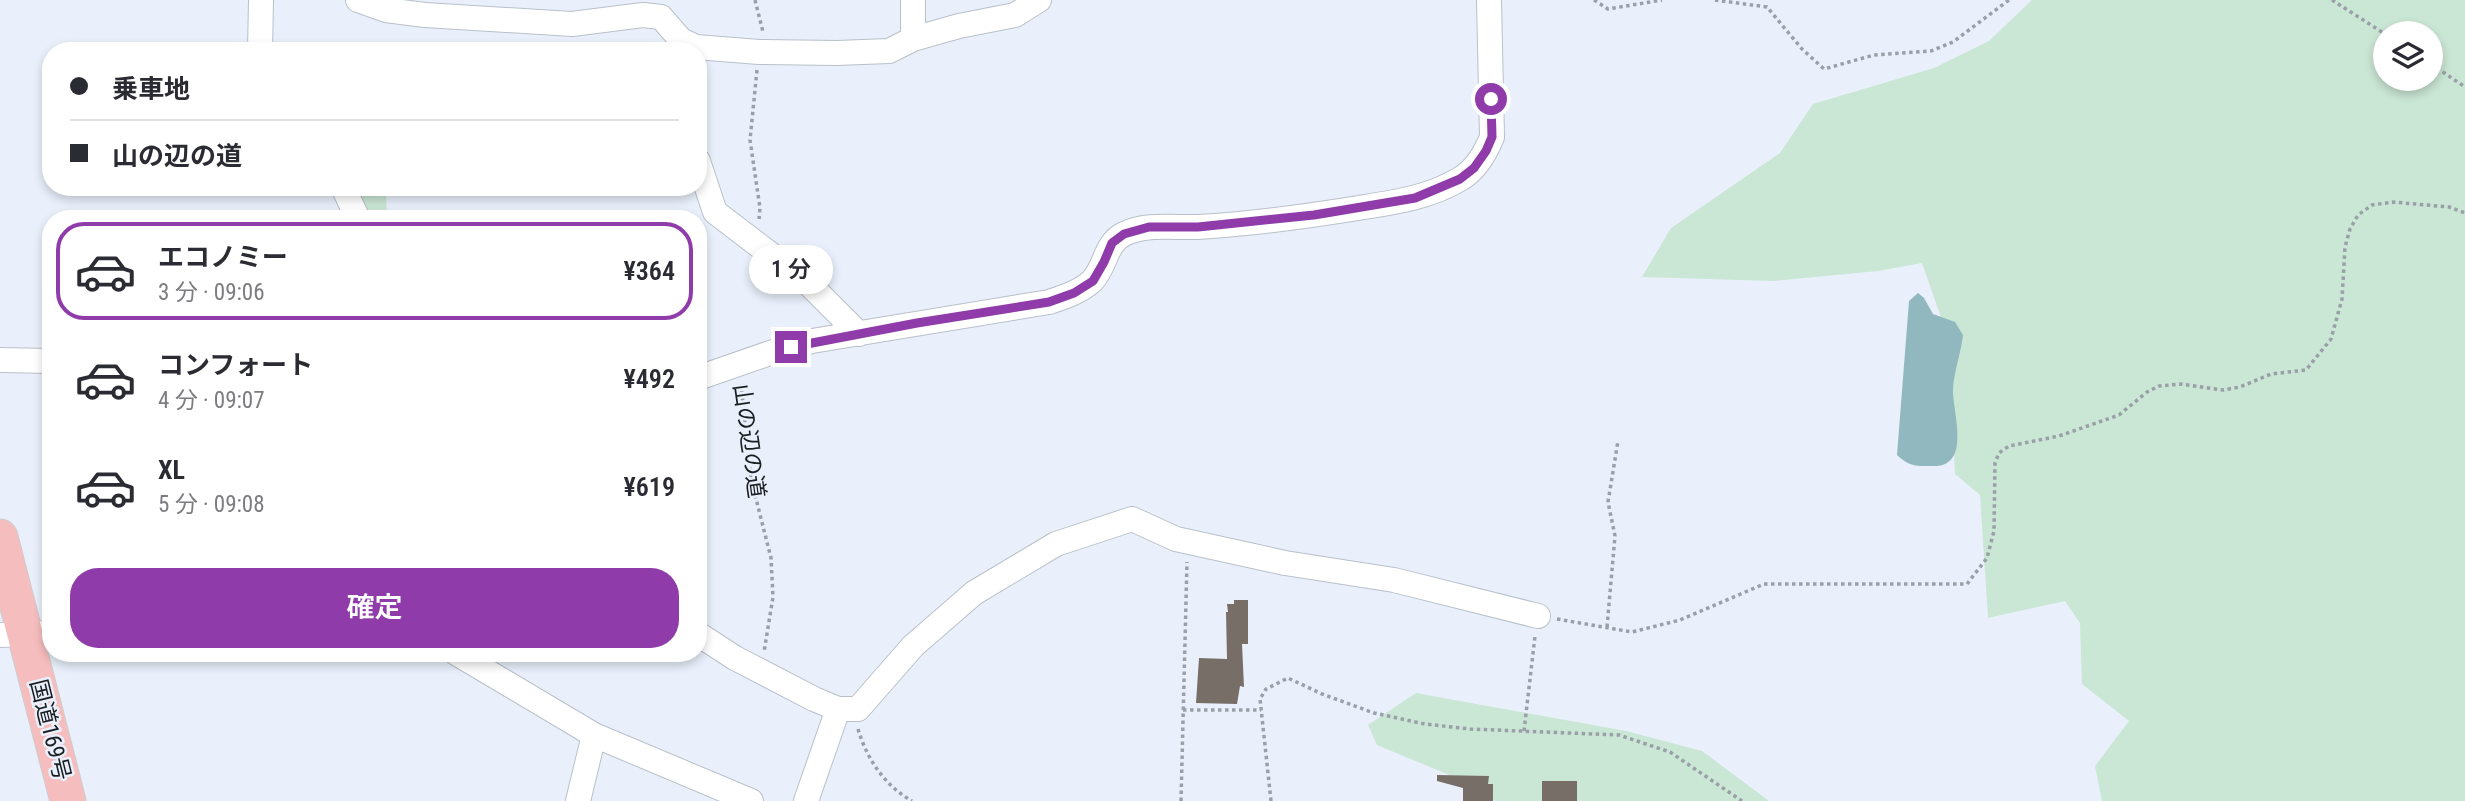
<!DOCTYPE html>
<html lang="ja">
<head>
<meta charset="utf-8">
<style>
	body { margin:0; font-family:"Roboto Condensed","Noto Sans JP",sans-serif; background:#f2f2f3; color:#2b2b33; height:100vh; display:flex; flex-direction:column; font-size:26px; white-space:nowrap }
	* { box-sizing:border-box; margin:0 }
	p { font-size:23px; color:#7c7c81 }
	.icon { flex:none; width:38px; height:38px; fill:none; stroke:currentColor; stroke-width:2; stroke-linecap:round; stroke-linejoin:round }
	.map { position:relative; flex:1; overflow:hidden }
	.details { position:absolute; left:42px; top:210px; width:665px; height:452px; display:flex; flex-direction:column; background:#fff; border-radius:28px; box-shadow:0 4px 10px #0003 }
	.details>* { flex:none }
	.top-card { position:absolute; left:42px; top:42px; width:665px; height:154px; border-radius:28px; box-shadow:0 4px 10px #0003; display:grid; align-content:center; height:154px; padding:0 28px; background:#fff }
	.buttons { position:absolute; left:2373px; top:21px; display:grid; gap:14px }
	.buttons a { display:grid; place-items:center; width:70px; height:70px; border-radius:50%; background:#fff; box-shadow:0 4px 10px #0003; font-size:35px }
	.end { position:absolute; width:32px; height:32px; margin:-16px; border:9px solid #8f3caa; background:#fff; box-shadow:0 0 0 4px #fff }
	.from { border-radius:50% }
	.bubble { position:absolute; height:49px; border-radius:24px; background:#fff; box-shadow:0 4px 10px #0003; font-size:23px; font-weight:600; line-height:49px; text-align:center }
	.top-card b { display:flex; align-items:center; gap:24px; height:66px; font-size:26px }
	.top-card b+b { border-top:2px solid #e1e1e2 }
	.top-card i { width:18px; height:18px; background:#2b2b33 }
	ul { padding:12px 0 0; list-style:none }
	li { display:flex; align-items:center; gap:21px; height:98px; margin:0 14px 10px; padding:0 14px; border:4px solid transparent; border-radius:28px }
	li div { flex:1 }
	li b { display:block; font-size:26px }
	li em { font-style:normal; font-weight:600 }
	li.selected { border-color:#8f3caa }
	li>.icon { width:63px; height:63px; stroke-width:1.5 }
	.cta { display:flex; gap:14px; margin-top:auto; padding:14px 28px }
	.cta a { flex:1; height:80px; border-radius:28px; background:#8f3caa; color:#fff; font-size:28px; font-weight:600; line-height:80px; text-align:center }
	.map>svg:first-child { display:block }
	.green { fill:#cae6d4; fill-rule:evenodd }
	.water { fill:#91b8be }
	.building { fill:#786e68 }
	.lines { fill:none; stroke-linecap:round; stroke-linejoin:round }
	.minor-casing { stroke:#b9c0ca; stroke-width:26 }
	.highway-casing { stroke:#cdcece; stroke-width:37 }
	.path { stroke:#9aa0a8; stroke-width:3.5; stroke-dasharray:3.5 3.5; stroke-linecap:butt }
	.minor { stroke:#fff; stroke-width:24 }
	.highway { stroke:#f6bdbe; stroke-width:35 }
	.route { stroke:#8f3caa; stroke-width:9 }
	.labels { text-anchor:middle; dominant-baseline:central; stroke-width:5; stroke-linejoin:round; paint-order:stroke }
	.street-label { font-size:23px; fill:#1b1e21; stroke:#e9f0fb }
</style>
</head>
<body>
<div class="map">
<svg width="2465" height="801" viewBox="0 0 2465 801">
	<rect width="100%" height="100%" fill="#e9f0fb"/>
	<path class="green" d="M2032 0H2465V801H2102L2095 766 2129 721 2082 684 2080 623 2065 601 1988 618 1980 495 1955 474 1949 340 1922 263 1878 271 1774 281 1642 277 1671 228 1780 153 1813 104 1934 68 1989 41ZM2385 33H2431V79H2385Z
		M354 187H386L387 219H367Z
		M1416 693 1626 731 1702 751 1769 801H1495L1483 789 1377 745 1368 725Z"/>
	<path class="water" d="M1918 293 1924 298 1933 314 1955 322 1963 335C1961 353 1954 371 1953 389 1952 411 1973 468 1932 466 1915 466 1910 467 1897 455L1909 301Z"/>
	<path class="building" d="M1234 600H1248V644H1242L1244 687 1240 686 1237 704 1196 703 1199 658 1227 659 1226 612H1228L1227 604H1234Z
		M1437 775 1489 776 1488 784H1493V801H1463V788L1437 781Z
		M1542 781H1577V801H1542Z"/>
	<g class="lines">
		<defs>
			<path id="minor" d="M358 0 386 10 425 15 572 24 643 15 661 17 681 40 696 47 759 52 837 53 889 51 913 39 959 26 1015 15 1039 0
				M913 39V0
				M260 51 261 0
				M698 161 715 212 808 283 859 334
				M343 187 358 219
				M0 360 51 361
				M698 378 770 353 812 341 1049 302C1064 297 1080 292 1092 281 1106 267 1105 243 1124 234 1147 223 1174 228 1198 227 1250 224 1302 217 1352 209 1389 203 1427 199 1460 179 1476 170 1485 154 1492 137L1489 0
				M698 634 735 658 814 699 838 709H858L913 646 974 593 1056 544 1132 519 1176 539 1285 563 1394 580 1538 616
				M0 635 51 633
				M456 653 594 735 751 801
				M578 801 594 735
				M806 801 838 709"/>
			<path id="highway" d="M0 537 68 801"/>
		</defs>
		<use href="#minor" class="minor-casing"/>
		<use href="#highway" class="highway-casing"/>
		<path class="path" d="M755 0 763 32
			M1594 0 1608 9 1662 0
			M1715 0 1767 7 1802 49 1824 69 1874 55 1931 51 1953 42 2009 0
			M2332 0 2385 34
			M2431 64 2465 87
			M757 70 750 140 760 208 759 219
			M741 384 751 479 771 558 773 597 764 652
			M1557 619 1632 632 1680 620 1764 584H1967L1987 558 1994 531 1995 463 1999 453 2009 446 2059 436 2119 415 2147 392 2159 386 2181 384 2223 390 2240 387 2271 374 2306 370 2331 339 2342 299 2345 247 2350 229 2358 215 2372 205 2393 202 2449 207 2465 213
			M1607 627 1615 536 1608 502 1618 441
			M1183 710H1261
			M858 729C867 759 884 785 912 801
			M1524 731 1535 636
			M1181 801 1187 562
			M1271 801 1260 699 1266 689 1288 678 1322 694 1374 713 1425 724 1470 729 1619 735 1670 752 1742 801"/>
		<use href="#minor" class="minor"/>
		<use href="#highway" class="highway"/>
	</g>
	<g class="lines">
		<path class="route" d="M791 347 917 323 1049 302 1074 293 1093 281 1104 262 1112 243 1124 234 1149 227H1198L1314 215 1415 198 1460 179 1474 168 1486 151 1492 137 1491 99"/>
	</g>
	<g class="labels">
		<g class="street-label">
			<text transform="translate(749 441) rotate(82)">山の辺の道</text>
			<text transform="translate(50 730) rotate(76)">国道169号</text>
		</g>
	</g>
</svg>
<div class="buttons">
<a><svg class="icon" aria-label="layers" viewBox="0 0 24 24"><path d="M12 4l9 5-9 5-9-5zM3 14l9 5 9-5"/></svg></a>
</div>
<i class="end from" style="left:1491px;top:99px"></i>
<i class="end" style="left:791px;top:347px"></i>
<div class="bubble" style="left:749px;top:245px;width:84px">1 分</div>
<div class="top-card">
<b><i class="from"></i>乗車地</b>
<b><i></i>山の辺の道</b>
</div>
<section class="details">
<ul>
<li class="selected"><svg class="icon" aria-label="car" viewBox="0 0 24 24"><path d="M5 17H2v-5l4-1 3-4h7l3 4 3 1v5h-3M9 17h6M6 11h13"/><circle cx="7" cy="17" r="2"/><circle cx="17" cy="17" r="2"/></svg><div><b>エコノミー</b><p>3 分 · 09:06</p></div><em>¥364</em></li>
<li><svg class="icon" aria-label="car" viewBox="0 0 24 24"><path d="M5 17H2v-5l4-1 3-4h7l3 4 3 1v5h-3M9 17h6M6 11h13"/><circle cx="7" cy="17" r="2"/><circle cx="17" cy="17" r="2"/></svg><div><b>コンフォート</b><p>4 分 · 09:07</p></div><em>¥492</em></li>
<li><svg class="icon" aria-label="car" viewBox="0 0 24 24"><path d="M5 17H2v-5l4-1 3-4h7l3 4 3 1v5h-3M9 17h6M6 11h13"/><circle cx="7" cy="17" r="2"/><circle cx="17" cy="17" r="2"/></svg><div><b>XL</b><p>5 分 · 09:08</p></div><em>¥619</em></li>
</ul>
<div class="cta"><a>確定</a></div>
</section>
</div>
</body>
</html>
